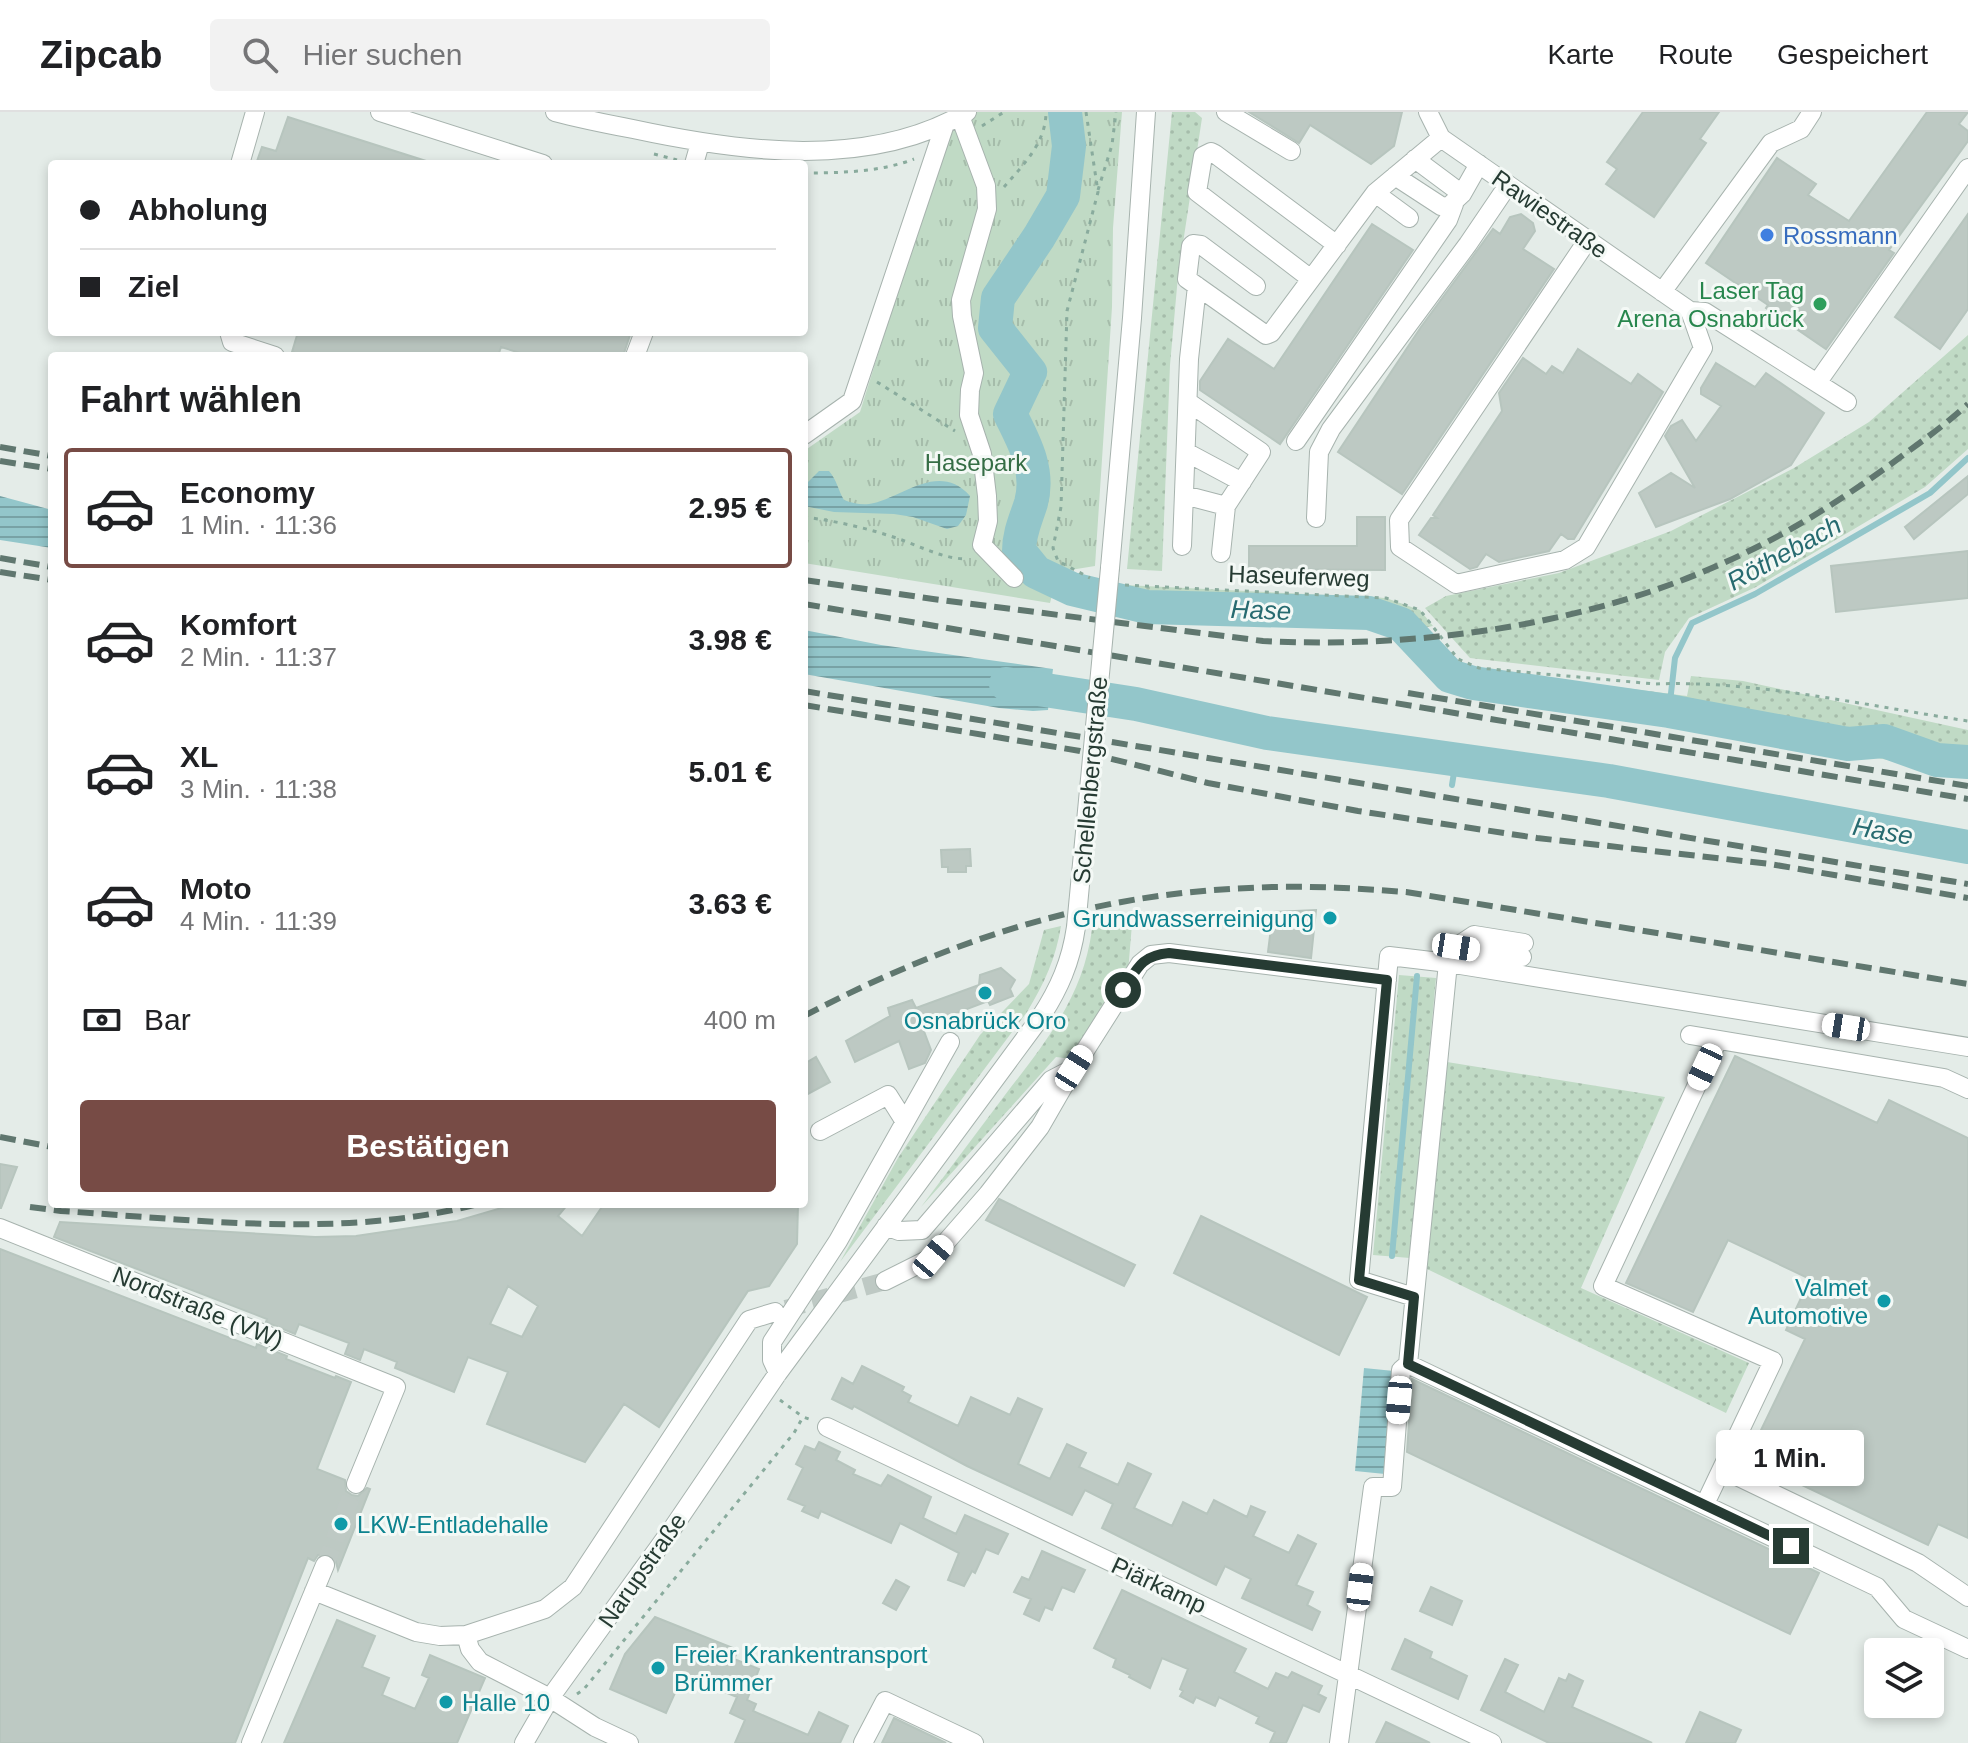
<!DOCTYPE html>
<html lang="de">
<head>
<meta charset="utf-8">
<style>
	body { margin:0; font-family:Arial,sans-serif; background:#f2f2f2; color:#202124; height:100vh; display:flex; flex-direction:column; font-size:30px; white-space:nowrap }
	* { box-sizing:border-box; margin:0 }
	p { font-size:26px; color:#757577 }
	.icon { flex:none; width:44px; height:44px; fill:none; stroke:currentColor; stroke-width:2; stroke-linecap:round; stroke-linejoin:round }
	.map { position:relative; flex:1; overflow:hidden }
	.details { position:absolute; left:48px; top:240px; width:760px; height:856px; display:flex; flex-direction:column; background:#fff; border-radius:8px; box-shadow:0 4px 12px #0003 }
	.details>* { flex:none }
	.banner { position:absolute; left:48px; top:48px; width:760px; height:176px; border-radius:8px; box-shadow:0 4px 12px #0003; display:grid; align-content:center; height:176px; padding:0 32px; background:#fff }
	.controls { position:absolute; left:1864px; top:1526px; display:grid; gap:16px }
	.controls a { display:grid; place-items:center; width:80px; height:80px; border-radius:8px; background:#fff; box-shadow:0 4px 12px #0003; font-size:40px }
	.end { position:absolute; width:36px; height:36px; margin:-18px; border:10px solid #263b33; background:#fff; box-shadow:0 0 0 4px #fff }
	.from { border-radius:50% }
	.bubble { position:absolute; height:56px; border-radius:8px; background:#fff; box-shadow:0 4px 12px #0003; font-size:26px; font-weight:800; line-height:56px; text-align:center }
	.car { position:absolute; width:24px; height:48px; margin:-24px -12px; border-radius:10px; box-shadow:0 0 6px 2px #0007; background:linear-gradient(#fff 24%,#345 0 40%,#fff 0 76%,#345 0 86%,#fff 0) }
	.banner b { display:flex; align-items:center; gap:28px; height:76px; font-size:30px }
	.banner b+b { border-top:2px solid #e0e0e0 }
	.banner i { width:20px; height:20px; background:#202124 }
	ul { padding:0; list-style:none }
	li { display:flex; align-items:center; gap:24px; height:120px; margin:0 16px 12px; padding:0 16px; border:4px solid transparent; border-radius:8px }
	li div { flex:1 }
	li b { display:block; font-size:30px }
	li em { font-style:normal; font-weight:800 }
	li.selected { border-color:#774b45 }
	li>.icon { width:72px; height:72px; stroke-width:1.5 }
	h2 { padding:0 32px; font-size:36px; line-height:96px }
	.pay { display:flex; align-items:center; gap:20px; height:88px; padding:0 32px; font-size:30px }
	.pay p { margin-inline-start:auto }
	.action { display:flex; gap:16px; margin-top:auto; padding:16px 32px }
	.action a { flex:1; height:92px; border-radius:8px; background:#774b45; color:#fff; font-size:32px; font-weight:800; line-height:92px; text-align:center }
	header { display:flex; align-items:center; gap:48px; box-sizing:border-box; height:112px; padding:0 40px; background:#fff; border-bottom:2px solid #e0e0e0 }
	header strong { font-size:38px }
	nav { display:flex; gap:44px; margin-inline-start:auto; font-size:28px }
	.search { width:560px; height:72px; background:#f2f2f2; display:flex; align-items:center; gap:20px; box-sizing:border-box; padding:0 28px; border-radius:8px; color:#757577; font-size:30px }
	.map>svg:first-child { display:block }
	.grass { fill:url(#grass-dots) }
	.park { fill:url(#park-tufts) }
	.water { fill:url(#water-rules) }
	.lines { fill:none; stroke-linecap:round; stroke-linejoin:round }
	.stream { stroke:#93c6ca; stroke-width:6 }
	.river { stroke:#93c6ca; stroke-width:34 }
	.building { fill:#bdc9c3; stroke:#b7c5be; stroke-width:2; fill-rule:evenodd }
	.minor-tunnel { stroke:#bec9c4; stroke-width:18; stroke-dasharray:18 9; stroke-linecap:butt }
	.minor-casing { stroke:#a7b3ae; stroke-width:20 }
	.path { stroke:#89ab9d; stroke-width:3; stroke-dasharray:4 6; stroke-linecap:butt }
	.minor { stroke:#fff; stroke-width:18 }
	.rail { stroke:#60776f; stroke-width:6; stroke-dasharray:16 8; stroke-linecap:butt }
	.minor-bridge-casing { stroke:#a7b3ae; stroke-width:20; stroke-linecap:butt }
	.minor-bridge { stroke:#fff; stroke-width:18 }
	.route { stroke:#263b33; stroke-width:10 }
	.shop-dot { fill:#3f7fe0; stroke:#f4f9f6; stroke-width:3 }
	.leisure-dot { fill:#2e9e5b; stroke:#f4f9f6; stroke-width:3 }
	.culture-dot { fill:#0f9aa8; stroke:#f4f9f6; stroke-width:3 }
	.labels { text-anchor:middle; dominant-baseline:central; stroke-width:6; stroke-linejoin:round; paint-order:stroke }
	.street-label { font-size:24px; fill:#263b33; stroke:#f4f9f6 }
	.shop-label { font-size:24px; fill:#366cbe; stroke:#f4f9f6; text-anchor:start }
	.leisure-label { font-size:24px; fill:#27864d; stroke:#f4f9f6; text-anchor:end }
	.park-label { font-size:24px; fill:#356d45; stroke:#f4f9f6 }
	.culture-label { font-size:24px; fill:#0d838f; stroke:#f4f9f6; text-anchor:start }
	.water-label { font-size:26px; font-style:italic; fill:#276b70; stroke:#f4f9f6 }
</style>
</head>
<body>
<header>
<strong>Zipcab</strong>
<div class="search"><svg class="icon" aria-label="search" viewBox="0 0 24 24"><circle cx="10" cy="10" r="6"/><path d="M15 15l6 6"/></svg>Hier suchen</div>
<nav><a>Karte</a><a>Route</a><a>Gespeichert</a></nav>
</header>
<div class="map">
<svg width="1968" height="1631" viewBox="0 0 1968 1631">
	<defs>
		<pattern id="grass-dots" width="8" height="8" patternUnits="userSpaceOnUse" patternTransform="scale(2)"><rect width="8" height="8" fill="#c0dac5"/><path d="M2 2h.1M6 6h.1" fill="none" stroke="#a5bcaa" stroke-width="1.8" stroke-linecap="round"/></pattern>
		<pattern id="park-tufts" width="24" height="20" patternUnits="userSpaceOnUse" patternTransform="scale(2)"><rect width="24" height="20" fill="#c0dac5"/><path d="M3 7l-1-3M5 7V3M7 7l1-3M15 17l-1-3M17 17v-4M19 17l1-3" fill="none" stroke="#a5bcaa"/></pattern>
		<pattern id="water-rules" width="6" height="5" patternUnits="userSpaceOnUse" patternTransform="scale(2)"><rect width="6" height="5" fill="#93c6ca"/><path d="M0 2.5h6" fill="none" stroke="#78a2a5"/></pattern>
	</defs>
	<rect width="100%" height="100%" fill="#e4ece8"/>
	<path class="grass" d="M1172 0H1195L1202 6 1178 164 1170 253 1162 459 1127 457Z
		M1968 223V337L1925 375 1756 475 1689 506 1665 540 1659 568 1470 546 1425 496 1446 484 1559 461 1671 419 1794 356 1869 310Z
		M1125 473 1386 486 1420 498 1433 514 1407 519 1401 512 1369 501 1147 495 1123 491Z
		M1431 551 1687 584 1691 564 1743 569 1968 618V662L1656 607 1439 577Z
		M1132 812 1128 860 1072 947 1056 945 921 1095C948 1059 975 1023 1002 987 1043 933 1083 887 1092 817Z
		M1061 814C1056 846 1044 872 1027 900L840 1150 898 1046 980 923 1029 872 1044 818Z
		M1399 863 1436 866 1410 1146 1373 1143Z
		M1447 950 1665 985 1581 1176 1749 1251 1726 1301 1427 1157Z"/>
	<path class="park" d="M967 0H1122L1113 116 1112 195 1095 454 1058 460 1050 491 804 451V339L860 300 923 98 945 12Z"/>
	<path class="water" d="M819 359H829C837 368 838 378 844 388 852 391 860 393 869 392 900 388 938 348 970 384L966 403 958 414 947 417 913 405 894 402 834 400 804 394V374Z
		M0 384 52 398V436L0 428Z
		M804 518 881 533 1053 557 1048 598 1033 599 999 596 804 562Z
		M1364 1256 1394 1259 1385 1362 1355 1359Z"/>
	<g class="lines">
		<path class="stream" d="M1669 599 1675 546 1692 511 1755 482 1930 381 1968 346
			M1452 673 1456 648
			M1392 1144 1417 864"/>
		<path class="river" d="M1065 0 1069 34 1063 84 1039 125 998 186 995 216 1030 260 1010 302C1024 330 1040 358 1031 391 1026 407 1019 421 1019 439L1036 460 1072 477 1147 495 1369 501 1401 512 1450 564 1473 571 1669 599 1848 632 1884 629 1937 648 1968 650
			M1006 572 1136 592 1267 621 1609 669 1968 735"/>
	</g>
	<path class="building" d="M1249 0H1402L1394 34 1371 52 1310 13 1299 31Z
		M1643 0H1719L1700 27 1706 31 1654 105 1606 72 1617 57 1607 50Z
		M1927 0H1968L1959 12 1968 19V29L1889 138 1894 141 1826 237 1766 196 1768 193 1706 151 1777 46 1816 72 1808 83 1849 109Z
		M288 5 426 49 425 52H256L262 35 276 39Z
		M1521 102 1533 111 1535 119 1523 137 1554 157 1402 382 1338 340 1421 215 1493 117 1500 122 1510 105Z
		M1968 102V197L1940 237 1895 205Z
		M1372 112 1413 138 1280 332 1200 278V269L1228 227 1274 257Z
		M298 220H631L623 244H530L501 235 498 244H306L292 240Z
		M1578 237 1631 272 1638 262 1663 280 1574 427H1568L1561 422 1549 439 1499 450 1486 442 1477 455 1470 457 1419 423 1431 406H1437L1433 403 1502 299 1499 281 1523 246 1546 262 1552 254 1563 261Z
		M1716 251 1755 275 1766 261 1824 301 1791 353 1730 387 1656 415 1639 381 1671 361 1695 376 1665 324 1671 314 1682 308 1696 329 1721 294 1701 282V276Z
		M1968 364V382L1914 427 1905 415Z
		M1357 405H1385V458L1249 457V434H1357Z
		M1968 439V486L1836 500 1831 454Z
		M970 737 971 754H966V760H948V755H942L941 738Z
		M1316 798 1311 846 1268 840 1273 800Z
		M1001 856 1015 868 1010 877 1013 884 990 893 988 889 922 914 931 938 925 951 909 957 899 929 855 950 846 929 890 904 888 896 912 888 916 896 979 873 980 863Z
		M1735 944 1877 1011 1889 988 1968 1026V1426L1938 1412 1928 1433 1747 1347 1805 1227 1786 1218 1810 1167 1728 1128 1693 1200 1626 1171Z
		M816 945 830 970 804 984V952Z
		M0 1052 17 1055 1 1096H0Z
		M999 1087 1135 1153 1124 1174 986 1108Z
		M515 1092H568L558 1104 582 1124 604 1092H798L797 1132 769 1174 748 1179 659 1315 624 1292 585 1350 487 1312 508 1260 468 1245 454 1280 395 1256 397 1250 364 1237 360 1248 345 1242 349 1231 299 1212 295 1222 266 1210 267 1207 54 1125 60 1110 315 1125 356 1124 457 1109ZM508 1174 538 1194 522 1225 490 1212Z
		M1201 1104 1367 1185 1339 1243 1174 1161Z
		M0 1137 256 1236 257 1232 287 1244 286 1247 335 1266 336 1264 351 1270 317 1357 345 1368 346 1379 352 1383 358 1384 367 1376 370 1377 338 1458 335 1446 329 1442 318 1443 314 1449 308 1446 235 1631H0Z
		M862 1254 904 1275 902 1279 911 1284 908 1290 958 1314 971 1285 1010 1303 1018 1286 1042 1297 1018 1352 1050 1367 1067 1332 1086 1341 1079 1355 1118 1373 1128 1351 1151 1362 1134 1396 1172 1414 1183 1390 1207 1402 1214 1388 1247 1405 1251 1394 1265 1400 1253 1424 1289 1441 1298 1423 1316 1432 1296 1473 1313 1480 1307 1493 1320 1500 1312 1518 1242 1486 1251 1467 1225 1454 1216 1473 1102 1416 1113 1392 1085 1378 1072 1403 967 1354 854 1294 852 1297 832 1287 842 1266 853 1272Z
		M1412 1267 1819 1461 1790 1522 1407 1340Z
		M819 1330 840 1340 836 1348 855 1358 853 1362 881 1374 888 1363 931 1385 923 1406 956 1422 965 1403 1008 1422 998 1442 986 1437 975 1461 972 1459 964 1474 948 1468 959 1441 900 1411 891 1431 821 1399 818 1406 802 1399 805 1394 788 1387 803 1356 796 1352 805 1334 815 1338Z
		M1042 1439 1085 1458 1074 1480 1062 1475 1052 1498 1045 1495 1039 1509 1024 1502 1031 1487 1014 1480 1022 1465 1029 1468Z
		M896 1468 909 1475 896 1498 883 1491Z
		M1431 1475 1462 1489 1452 1513 1420 1499Z
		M1122 1478 1246 1537 1234 1560 1268 1577 1276 1561 1288 1566 1292 1560 1322 1574 1318 1582 1326 1586 1319 1600 1303 1593 1286 1631H1270L1275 1620 1256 1611 1259 1605 1219 1585 1215 1594 1196 1585 1193 1591 1180 1584 1183 1579 1180 1577 1188 1557 1162 1546 1150 1576 1129 1565 1130 1563 1113 1555 1116 1547 1094 1536Z
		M655 1505 738 1538 734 1547 759 1557 747 1588 756 1592 753 1599 808 1623 819 1600 848 1614 840 1631H735L745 1608 730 1601 737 1585 683 1563 666 1601 610 1577 625 1542Z
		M337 1508 375 1524 362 1555 389 1566 382 1583 415 1597 429 1566 422 1563 430 1543 485 1566 457 1631H284Z
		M1405 1527 1432 1540 1430 1546 1467 1564 1458 1587 1392 1557Z
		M1505 1547 1518 1553 1505 1580 1544 1600 1559 1566 1566 1569 1569 1562 1583 1569 1572 1595 1652 1631H1549L1481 1598Z
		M1700 1600 1741 1618 1735 1631H1686Z
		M894 1606 946 1631H882Z
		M1386 1610 1430 1631H1376Z"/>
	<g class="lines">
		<path class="minor-tunnel" d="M786 1197 885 1169
			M325 1453 356 1372"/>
		<defs>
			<path id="minor" d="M380 0 543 52
				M555 0C581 7 607 12 633 17 740 40 868 58 967 0
				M1226 0 1291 39
				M1428 0 1441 26 1690 199 1705 200 1847 290
				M960 4 986 74 987 97 961 188 962 204 974 261 970 278 969 303 982 342 987 384 988 409 982 433 1014 466
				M1415 47 1462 82
				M240 52 255 0
				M694 52 700 31
				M1395 64 1441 94 1448 95 1462 82 1479 52
				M1375 81 1409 106
				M1587 129 1399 408 1400 435 1456 472 1565 448 1586 435 1703 236 1690 199
				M1311 167 1197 80 1203 44 1211 40 1215 42 1337 133
				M1256 174 1201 133 1193 132 1191 134 1187 167 1266 223 1271 221 1375 81 1441 26
				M1662 180 1771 31 1801 17 1812 0
				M229 220 232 230 275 244
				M635 244 644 220
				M1817 271 1968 56
				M1188 290 1261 340 1226 394 1221 441
				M804 323 852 289 945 12
				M1296 329 1448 108 1454 92
				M1186 340 1242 370
				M1184 383 1226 394
				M1316 406 1319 340 1331 317 1468 132 1508 73
				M1182 434 1189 247 1197 174
				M1110 456 1132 206 1146 0
				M1524 831 1474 823 1456 835 1448 851 1968 935
				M1456 835 1522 845
				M1690 923 1944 966 1968 977
				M820 1019 888 983 905 1010
				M886 1114 899 1119 922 1118 1051 968 1074 956
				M0 1116 396 1275 356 1372
				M885 1169 933 1145 988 1082 1040 1015 1074 956 1140 852 1151 843 1169 841 1387 868
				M1408 1252 1877 1475 1904 1507 1968 1537
				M778 1261 772 1248V1230L838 1129 950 930
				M827 1315 1492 1631
				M1722 1357 1918 1451 1968 1485
				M1705 1392 1773 1249 1603 1174 1718 928
				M314 1479 416 1520 440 1524 466 1523 545 1497 573 1475 749 1208 775 1200
				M466 1523 470 1537 480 1550 550 1586 595 1615 629 1631
				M251 1631 325 1453
				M524 1631 550 1586 672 1417 778 1261 1040 906C1059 877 1071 850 1076 815
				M863 1631 885 1589 974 1631
				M1339 1631 1373 1375H1392L1401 1258 1408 1252 1448 851 1389 844 1359 1168 1414 1185"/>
		</defs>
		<use href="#minor" class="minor-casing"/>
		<path class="path" d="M1086 0 1098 80 1067 199 1061 395 1053 436 1058 449 1090 466
			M982 14 1004 0
			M654 42 677 48
			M804 61C840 61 881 60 914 47
			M1004 75C1023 53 1046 31 1046 0
			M1098 78 1112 33 1116 0
			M877 270 955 319
			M804 405C837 409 871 417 902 428 924 436 944 447 968 447
			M1125 473 1386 486 1420 498 1458 547 1479 556 1655 572C1755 568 1868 594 1968 609
			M780 1288 803 1305
			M577 1582 584 1577 794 1321 803 1305 809 1307"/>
		<use href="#minor" class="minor"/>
		<path class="rail" d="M0 335 52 344
			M0 349 52 357
			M0 446 52 455
			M0 460 52 468
			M804 468 933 487 1263 529C1426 537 1600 512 1747 440 1797 416 1842 387 1887 355 1915 334 1943 315 1968 292
			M804 492 1968 687
			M804 579 1968 772
			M1408 581 1968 674
			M804 593 1080 639 1208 671 1358 699 1537 726 1770 752 1968 786
			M804 904C945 830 1089 782 1249 776 1301 773 1354 776 1406 780L1968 872
			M0 1025 52 1035
			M30 1095 61 1099C200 1108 342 1127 478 1092"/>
		<defs>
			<path id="minor-bridge" d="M1076 815 1110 456"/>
		</defs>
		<use href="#minor-bridge" class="minor-bridge-casing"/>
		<use href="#minor-bridge" class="minor-bridge"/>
	</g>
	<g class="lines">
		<path class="route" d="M1123 878C1138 855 1141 844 1169 841L1387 868 1359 1168 1414 1185 1408 1252 1791 1434"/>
	</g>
	<circle class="shop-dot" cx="1767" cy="123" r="8"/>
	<circle class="leisure-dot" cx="1820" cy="192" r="8"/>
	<g class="culture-dot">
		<circle cx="1330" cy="806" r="8"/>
		<circle cx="985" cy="881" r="8"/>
		<circle cx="1884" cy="1189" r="8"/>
		<circle cx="341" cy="1412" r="8"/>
		<circle cx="658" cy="1556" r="8"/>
		<circle cx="446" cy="1590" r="8"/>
	</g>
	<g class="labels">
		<g class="street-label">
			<text transform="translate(1550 102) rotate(35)">Rawiestraße</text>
			<text transform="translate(1299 464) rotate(2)">Haseuferweg</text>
			<text transform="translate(1090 668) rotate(-85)">Schellenbergstraße</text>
			<text transform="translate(198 1195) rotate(22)">Nordstraße (VW)</text>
			<text transform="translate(642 1458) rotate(-55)">Narupstraße</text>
			<text transform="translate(1159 1473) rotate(25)">Piärkamp</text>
		</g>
		<g class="shop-label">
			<text x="1783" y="123">Rossmann</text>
		</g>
		<g class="leisure-label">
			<text x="1804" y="178">Laser Tag<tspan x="1804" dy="28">Arena Osnabrück</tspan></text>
		</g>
		<g class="park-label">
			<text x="976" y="350">Hasepark</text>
		</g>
		<g class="culture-label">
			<text x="1314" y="806" text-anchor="end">Grundwasserreinigung</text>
			<text x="985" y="908" text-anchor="middle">Osnabrück Oro</text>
			<text x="1868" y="1175" text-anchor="end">Valmet<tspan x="1868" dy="28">Automotive</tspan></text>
			<text x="357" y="1412">LKW-Entladehalle</text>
			<text x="674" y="1542">Freier Krankentransport<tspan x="674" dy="28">Brümmer</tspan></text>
			<text x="462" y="1590">Halle 10</text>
		</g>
		<g class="water-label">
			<text transform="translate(1784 441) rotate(-29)">Röthebach</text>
			<text transform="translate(1261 498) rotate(2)">Hase</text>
			<text transform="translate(1883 719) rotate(10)">Hase</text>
		</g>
	</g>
</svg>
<div class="controls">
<a><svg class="icon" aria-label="layers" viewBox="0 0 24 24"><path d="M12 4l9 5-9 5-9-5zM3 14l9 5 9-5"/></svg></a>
</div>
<i class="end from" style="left:1123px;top:878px"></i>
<i class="end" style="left:1791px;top:1434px"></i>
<div class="bubble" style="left:1716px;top:1318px;width:148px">1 Min.</div>
<i class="car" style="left:1456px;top:835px;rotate:99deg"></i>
<i class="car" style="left:1846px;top:915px;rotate:279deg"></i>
<i class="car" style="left:1705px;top:955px;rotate:205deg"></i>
<i class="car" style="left:1074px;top:956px;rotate:32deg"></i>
<i class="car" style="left:933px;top:1145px;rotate:40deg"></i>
<i class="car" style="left:1399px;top:1288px;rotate:185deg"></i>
<i class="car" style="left:1360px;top:1475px;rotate:7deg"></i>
<div class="banner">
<b><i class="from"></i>Abholung</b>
<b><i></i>Ziel</b>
</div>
<section class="details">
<h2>Fahrt wählen</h2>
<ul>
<li class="selected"><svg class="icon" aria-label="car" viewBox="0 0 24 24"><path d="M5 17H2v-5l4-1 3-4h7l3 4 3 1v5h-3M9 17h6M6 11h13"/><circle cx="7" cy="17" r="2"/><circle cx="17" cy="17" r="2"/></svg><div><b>Economy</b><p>1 Min. · 11:36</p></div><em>2.95 €</em></li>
<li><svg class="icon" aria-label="car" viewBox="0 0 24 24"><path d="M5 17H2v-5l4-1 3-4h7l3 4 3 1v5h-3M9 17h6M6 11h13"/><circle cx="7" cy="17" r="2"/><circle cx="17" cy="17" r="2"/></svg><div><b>Komfort</b><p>2 Min. · 11:37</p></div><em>3.98 €</em></li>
<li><svg class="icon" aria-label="car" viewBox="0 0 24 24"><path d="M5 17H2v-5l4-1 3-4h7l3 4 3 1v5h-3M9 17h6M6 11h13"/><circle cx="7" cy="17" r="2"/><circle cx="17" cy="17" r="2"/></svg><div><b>XL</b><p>3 Min. · 11:38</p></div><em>5.01 €</em></li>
<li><svg class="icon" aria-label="car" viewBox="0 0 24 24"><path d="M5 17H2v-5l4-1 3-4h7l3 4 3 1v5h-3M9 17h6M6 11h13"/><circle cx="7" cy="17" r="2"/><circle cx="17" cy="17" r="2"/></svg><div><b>Moto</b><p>4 Min. · 11:39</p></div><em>3.63 €</em></li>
</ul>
<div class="pay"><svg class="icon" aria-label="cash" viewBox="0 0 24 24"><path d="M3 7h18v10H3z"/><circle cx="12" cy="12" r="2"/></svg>Bar<p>400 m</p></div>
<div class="action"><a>Bestätigen</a></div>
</section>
</div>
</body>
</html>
